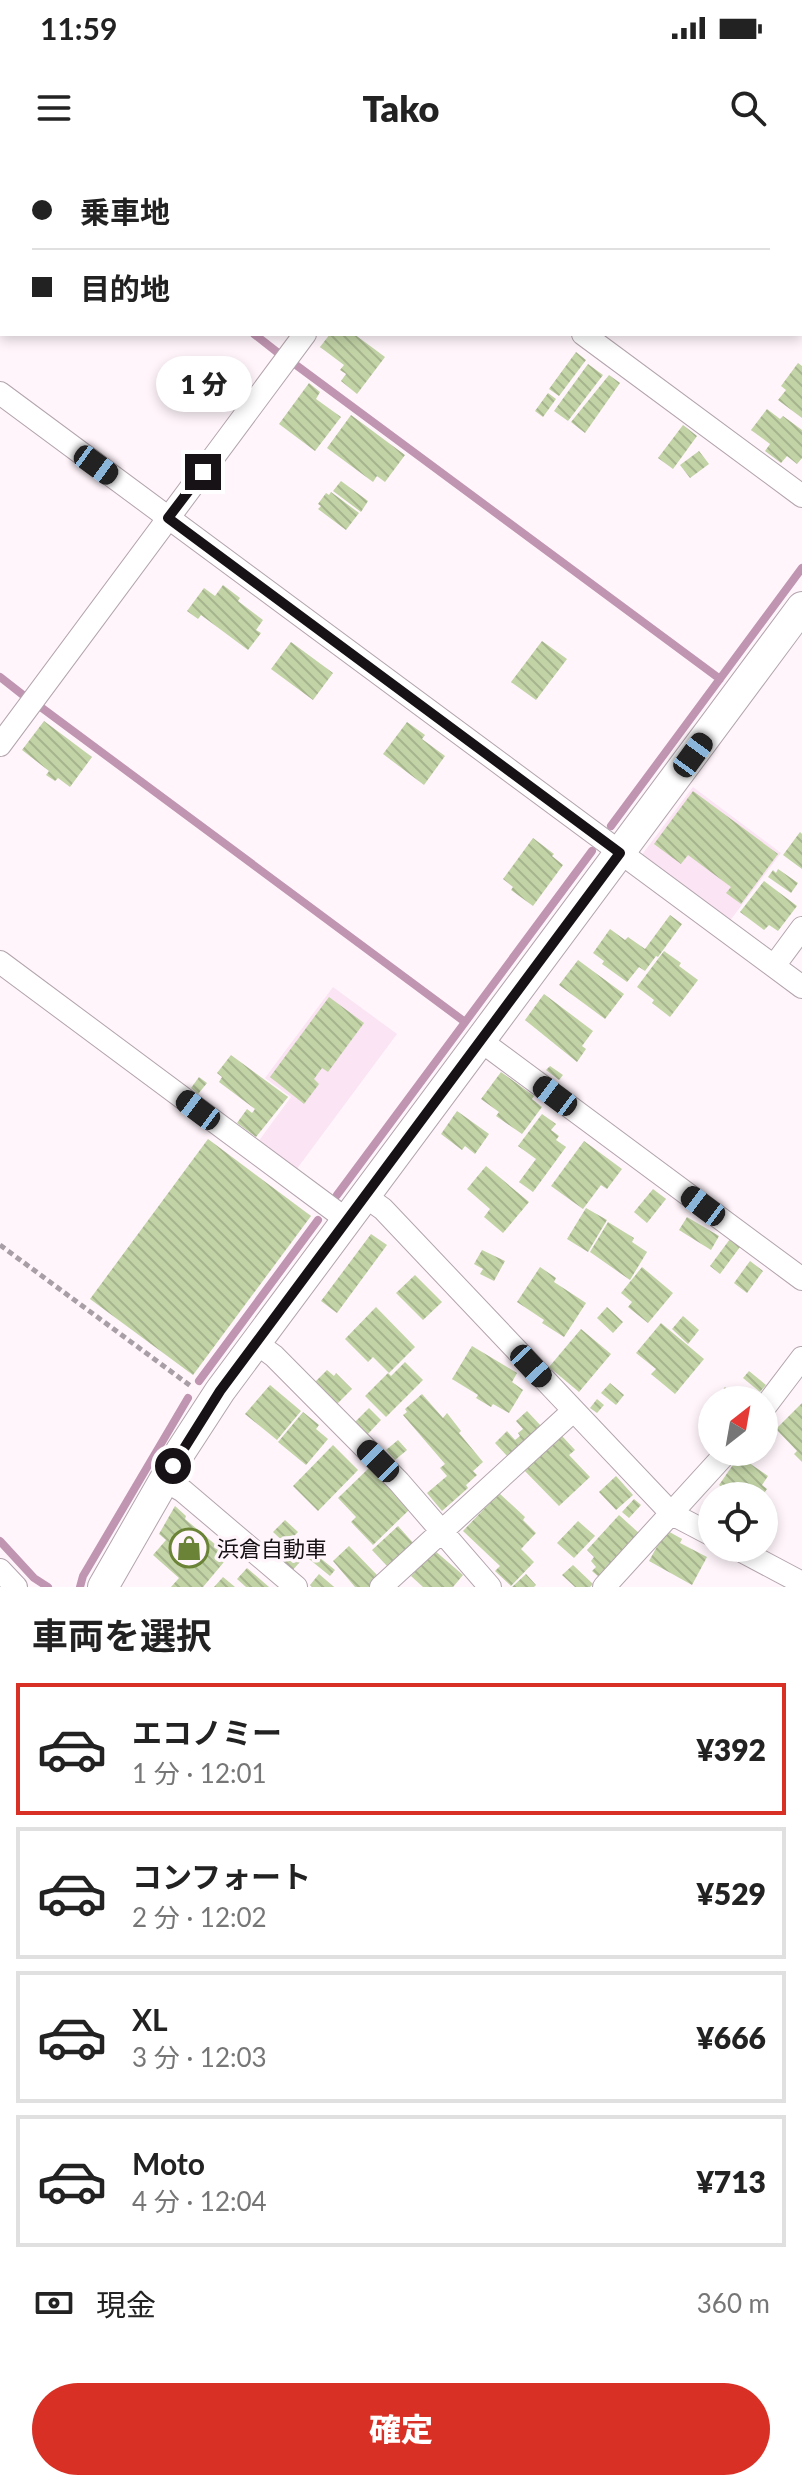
<!DOCTYPE html>
<html lang="ja">
<head>
<meta charset="utf-8">
<style>
	body { margin:0; font-family:Lato,"Noto Sans JP",sans-serif; background:#f6f6f6; color:#222; height:100vh; display:flex; flex-direction:column; font-size:30px; white-space:nowrap }
	* { box-sizing:border-box; margin:0 }
	p { font-size:26px; color:#767676 }
	.icon { flex:none; width:44px; height:44px; fill:none; stroke:currentColor; stroke-width:2; stroke-linecap:round; stroke-linejoin:round }
	.map { position:relative; height:1427px; overflow:hidden }
	.sheet { display:flex; flex-direction:column; background:#fff; flex:1 }
	.sheet>* { flex:none }
	.banner { position:absolute; left:0px; top:0px; width:802px; height:176px; box-shadow:0 4px 12px #0003; display:grid; align-content:center; height:176px; padding:0 32px; background:#fff }
	.needle { width:52px; rotate:31deg }
	.controls { position:absolute; left:698px; top:1226px; display:grid; gap:16px }
	.controls a { display:grid; place-items:center; width:80px; height:80px; border-radius:50%; background:#fff; box-shadow:0 4px 12px #0003; font-size:40px }
	.end { position:absolute; width:36px; height:36px; margin:-18px; border:10px solid #171216; background:#fff; box-shadow:0 0 0 4px #fff }
	.from { border-radius:50% }
	.bubble { position:absolute; height:56px; border-radius:28px; background:#fff; box-shadow:0 4px 12px #0003; font-size:26px; font-weight:800; line-height:56px; text-align:center }
	.car { position:absolute; width:24px; height:48px; margin:-24px -12px; border-radius:10px; box-shadow:0 0 6px 2px #0007; background:linear-gradient(#222 24%,#8ab4d8 0 40%,#222 0 76%,#8ab4d8 0 86%,#222 0) }
	.banner b { display:flex; align-items:center; gap:28px; height:76px; font-size:30px }
	.banner b+b { border-top:2px solid #e0e0e0 }
	.banner i { width:20px; height:20px; background:#222 }
	ul { padding:0; list-style:none }
	li { display:flex; align-items:center; gap:24px; height:132px; margin:0 16px 12px; padding:0 16px; border:4px solid #e0e0e0; border-radius:0px }
	li div { flex:1 }
	li b { display:block; font-size:30px }
	li em { font-style:normal; font-weight:800 }
	li.active { border-color:#d93025 }
	li>.icon { width:72px; height:72px; stroke-width:1.5 }
	h2 { padding:0 32px; font-size:36px; line-height:96px }
	.pay { display:flex; align-items:center; gap:20px; height:88px; padding:0 32px; font-size:30px }
	.pay p { margin-inline-start:auto }
	.action { display:flex; gap:16px; margin-top:auto; padding:16px 32px }
	.action a { flex:1; height:92px; border-radius:48px; background:#d93025; color:#fff; font-size:32px; font-weight:800; line-height:92px; text-align:center }
	.status { display:flex; justify-content:space-between; align-items:center; height:56px; padding:0 40px; background:#fff; direction:ltr }
	.status svg { height:22px; fill:currentColor }
	header { display:flex; justify-content:space-between; align-items:center; height:104px; padding:0 32px; background:#fff; font-size:36px; font-weight:800 }
	.map>svg:first-child { display:block }
	.built { fill:#fbe4f3 }
	.lines { fill:none; stroke-linecap:round; stroke-linejoin:round }
	.stream { stroke:#c095b1; stroke-width:8 }
	.building { fill:url(#building-back-hatch) }
	.street-casing { stroke:#b3a4ad; stroke-width:24 }
	.secondary-casing { stroke:#b3a4ad; stroke-width:32 }
	.path { stroke:#a79fa5; stroke-width:5; stroke-dasharray:6 4; stroke-linecap:butt }
	.street { stroke:#fff; stroke-width:22 }
	.secondary { stroke:#fff; stroke-width:30 }
	.route { stroke:#171216; stroke-width:10 }
	.labels { text-anchor:middle; dominant-baseline:central; stroke-width:7; stroke-linejoin:round; paint-order:stroke }
	.poi-label { font-size:22px; fill:#171216; stroke:#fff5fb; text-anchor:start }
</style>
</head>
<body>
<div class="status"><b>11:59</b><svg viewBox="0 0 49 12"><path d="M0 12V9h3v3zM5 12V6h3v6zM10 12V3h3v9zM15 12V0h3v12zM26 1h20v11H26zM47 4h2v5h-2z"/></svg></div>
<header><svg class="icon" aria-label="menu" viewBox="0 0 24 24"><path d="M4 6h16M4 12h16M4 18h16"/></svg>Tako<svg class="icon" aria-label="search" viewBox="0 0 24 24"><circle cx="10" cy="10" r="6"/><path d="M15 15l6 6"/></svg></header>
<div class="map">
<svg width="802" height="1427" viewBox="0 0 802 1427">
	<defs>
		<pattern id="building-back-hatch" width="6" height="6" patternUnits="userSpaceOnUse" patternTransform="scale(2)"><rect width="6" height="6" fill="#c2d3a6"/><path d="M-1 5l2 2M0 0l6 6M5-1l2 2" fill="none" stroke="#a6b48e"/></pattern>
	</defs>
	<rect width="100%" height="100%" fill="#fff5fb"/>
	<path class="built" d="M693 627 781 693 729 762 641 696Z
		M333 827 397 874 296 1010 258 982 291 937 265 918Z"/>
	<g class="lines">
		<path class="stream" d="M19 0 21 2
			M735 0 738 2
			M800 48 802 49
			M254 174 277 192
			M296 205 720 519
			M0 517 23 535
			M42 548 465 862
			M611 666 802 408
			M337 1035 592 691
			M199 1221 318 1060
			M0 1381 34 1418 48 1427
			M80 1427 83 1416 188 1238"/>
	</g>
	<path class="building" d="M330 174H354L385 197 357 234 341 221 346 214 340 210 344 205 320 187Z
		M576 192 586 200 559 236 549 229Z
		M798 203 802 206V258L778 240 786 230 781 226Z
		M588 204 603 215 568 261 554 251Z
		M609 215 620 223 585 273 571 262Z
		M309 223 320 232 316 239 341 257 315 291 279 264Z
		M548 233 556 239 543 257 535 251Z
		M767 249 780 259 783 256 802 270V298L797 304 787 296 781 303 765 291 770 284 751 270Z
		M351 255 405 295 385 322 377 316 373 322 327 288Z
		M683 265 697 276 673 309 658 298Z
		M699 291 709 304 690 318 680 305Z
		M341 321 368 341 361 352 333 331Z
		M331 332 359 353 346 370 318 349 321 346 318 344 326 333 329 335Z
		M223 425 240 438 238 441 263 460 256 470 261 473 248 490 201 455 198 459 187 451 204 428 215 436Z
		M542 481 567 499 536 540 511 522Z
		M291 482 333 513 313 540 271 509Z
		M44 561 92 597 70 627 58 618 55 621 46 615 49 611 22 590Z
		M407 562 425 575 422 579 445 596 424 625 383 594Z
		M693 631 778 694 741 744 726 733 731 727 688 695 681 704 654 684Z
		M800 672 802 674V709L783 695Z
		M533 678 554 694 552 696 563 705 533 746 511 730 513 727 503 719Z
		M778 709 798 723 791 733 768 717 773 710 776 713Z
		M764 721 797 746 778 771 769 765 764 770 740 752Z
		M670 755 682 764 658 797 656 796 645 811 639 807 627 822 602 804 604 801 593 793 610 769 625 780 628 777 645 789Z
		M664 791 681 803 679 806 698 820 670 857 652 843 654 840 637 827Z
		M578 800 624 834 605 859 559 825Z
		M544 834 593 871 582 886 586 889 577 902 525 860Z
		M329 837 364 863 328 912 322 908 314 919 319 924 304 944 270 917Z
		M231 895 288 937 256 977 237 963 247 949 252 953 255 949 219 922 222 917 217 913Z
		M550 906 563 915 559 920 546 910Z
		M501 912 534 936 532 939 542 947 522 974 496 956 499 952 481 939Z
		M199 917 207 923 198 934 191 928Z
		M457 951 489 974 475 994 465 986 462 990 441 974Z
		M542 954 556 964 551 970 559 976 556 980 566 987 533 1032 519 1022 536 999 518 986Z
		M208 979 311 1056 193 1215 90 1139Z
		M584 981 622 1009 607 1029 601 1025 583 1049 551 1026Z
		M486 1006 529 1042 503 1073 484 1057 490 1049 467 1029Z
		M653 1029 666 1039 647 1063 634 1052Z
		M586 1048 607 1060 588 1092 567 1079Z
		M687 1057 719 1076 711 1090 679 1070Z
		M608 1062 634 1078 632 1082 647 1092 630 1120 590 1092Z
		M371 1074 387 1085 337 1153 321 1141Z
		M730 1079 740 1087 720 1114 710 1106Z
		M482 1090 505 1101 494 1121 480 1114 483 1109 474 1104Z
		M750 1101 763 1111 747 1133 734 1123Z
		M540 1107 556 1118 554 1122 586 1143 564 1177 542 1163 544 1160 517 1142Z
		M642 1107 673 1133 648 1163 628 1147 632 1142 621 1133Z
		M415 1115 442 1142 423 1160 396 1133Z
		M376 1147 415 1187 389 1213 373 1197 368 1202 345 1179Z
		M607 1147 623 1162 613 1173 597 1158Z
		M683 1156 699 1170 688 1184 672 1169Z
		M661 1163 704 1199 675 1234 651 1214 656 1209 636 1193Z
		M581 1169 611 1194 579 1232 549 1207Z
		M472 1186 517 1213 512 1222 523 1230 509 1253 493 1244 491 1247 476 1238 478 1235 452 1219Z
		M405 1202 423 1220 386 1257 365 1236 388 1213 391 1216Z
		M327 1210 334 1216 336 1213 352 1229 336 1245 314 1223Z
		M749 1211 766 1225 760 1232 743 1218Z
		M610 1223 624 1235 616 1245 601 1233Z
		M270 1225 301 1251 277 1280 245 1254Z
		M725 1227 741 1240H715Z
		M422 1234 443 1258 447 1253 461 1271 459 1273 483 1302 473 1311 477 1315 466 1325 468 1328 442 1351 427 1333 447 1316 440 1308 445 1304 403 1255 407 1252 405 1249Z
		M597 1239 604 1245 597 1253 590 1248Z
		M712 1243V1264L702 1255Z
		M802 1243V1302L794 1294 797 1291 776 1269Z
		M369 1248 381 1260 365 1277 353 1264Z
		M527 1251 542 1267 508 1297 495 1283 507 1271 515 1280 520 1276 518 1273 523 1269 516 1261Z
		M303 1252 319 1265 316 1269 328 1279 306 1305 278 1282Z
		M562 1276 575 1290 569 1295 590 1317 559 1346 520 1306Z
		M398 1280 407 1290 395 1300 386 1290Z
		M333 1285 358 1310 318 1351 293 1326Z
		M739 1296 768 1316 762 1325 767 1329 762 1336H734L719 1325Z
		M370 1307 410 1349 373 1385 351 1362 356 1357 338 1338Z
		M616 1316 633 1335 616 1350 599 1332Z
		M499 1333 525 1357 523 1360 536 1373 521 1389 534 1402 511 1426 495 1411 500 1406 463 1371Z
		M634 1339 641 1345 629 1358 622 1352Z
		M175 1346 186 1356 185 1359 229 1396 203 1427H171L179 1418 153 1395 166 1380 159 1374Z
		M619 1355 640 1374 600 1418 592 1411 596 1407 591 1401 594 1397 587 1390Z
		M285 1360 298 1372 286 1384 273 1372Z
		M578 1361 595 1376 574 1398 557 1383Z
		M398 1366 415 1385 390 1409 372 1390Z
		M666 1370 682 1379 680 1383 707 1397 692 1425 649 1401Z
		M349 1386 377 1415 376 1423 372 1427H355L333 1401Z
		M296 1387 306 1395 291 1412 281 1404Z
		M434 1390 463 1415 453 1427H423L411 1416Z
		M314 1393 335 1410 330 1416 309 1399Z
		M573 1405 593 1424 590 1427H575L562 1415Z
		M247 1408 269 1427H246L237 1419Z
		M319 1414 334 1427H312L310 1425Z
		M526 1414 536 1425 534 1427H512Z
		M223 1417 235 1427H214Z"/>
	<g class="lines">
		<defs>
			<path id="street" d="M349 0 351 2
				M433 2 434 0
				M583 174 802 336
				M0 233 802 827
				M0 585 305 174
				M0 802 347 1060
				M774 806 802 768
				M481 881 802 1119
				M365 1036 383 1049 672 1354 712 1375
				M256 1183 274 1196 399 1322 490 1427
				M764 1248 802 1198
				M164 1320 183 1331 296 1427
				M736 1388 802 1423
				M0 1410 16 1427
				M381 1427 573 1251
				M604 1427 727 1292"/>
			<path id="secondary" d="M103 1427 181 1291 220 1231 802 447"/>
		</defs>
		<use href="#street" class="street-casing"/>
		<use href="#secondary" class="secondary-casing"/>
		<path class="path" d="M0 1085 192 1227"/>
		<use href="#street" class="street"/>
		<use href="#secondary" class="secondary"/>
	</g>
	<g class="lines">
		<path class="route" d="M173 1306 220 1231 620 693 168 358 203 312"/>
	</g>
	<defs>
		<symbol id="shop-ring" viewBox="-11 -11 22 22"><circle r="9.5" fill="#fff5fb" stroke="#6b8336" stroke-width="1.5"/><path d="M-5-2.5h2.3a2.7 3.5 0 0 1 5.4 0H5L5.5 6h-11ZM-1.5-2.5h3a1.5 2.3 0 0 0-3 0Z" fill="#6b8336"/></symbol>
	</defs>
	<g fill-rule="evenodd">
		<use href="#shop-ring" x="167" y="1366" width="44" height="44"/>
	</g>
	<g class="labels">
		<g class="poi-label">
			<text x="217" y="1388">浜倉自動車</text>
		</g>
	</g>
</svg>
<div class="controls">
<a><svg class="needle" viewBox="-14 -14 28 28"><path d="M0-13l5 13h-10z" fill="#e53935"/><path d="M0 13l5-13h-10z" fill="#767676"/></svg></a>
<a><svg class="icon" aria-label="locate" viewBox="0 0 24 24"><circle cx="12" cy="12" r="6"/><path d="M12 2v4M12 18v4M2 12h4M18 12h4"/></svg></a>
</div>
<i class="end from" style="left:173px;top:1306px"></i>
<i class="end" style="left:203px;top:312px"></i>
<div class="bubble" style="left:156px;top:196px;width:96px">1 分</div>
<i class="car" style="left:96px;top:305px;rotate:126deg"></i>
<i class="car" style="left:693px;top:595px;rotate:36deg"></i>
<i class="car" style="left:555px;top:936px;rotate:307deg"></i>
<i class="car" style="left:198px;top:950px;rotate:307deg"></i>
<i class="car" style="left:703px;top:1046px;rotate:307deg"></i>
<i class="car" style="left:531px;top:1206px;rotate:137deg"></i>
<i class="car" style="left:378px;top:1301px;rotate:315deg"></i>
<div class="banner">
<b><i class="from"></i>乗車地</b>
<b><i></i>目的地</b>
</div>
</div>
<section class="sheet">
<h2>車両を選択</h2>
<ul>
<li class="active"><svg class="icon" aria-label="car" viewBox="0 0 24 24"><path d="M5 17H2v-5l4-1 3-4h7l3 4 3 1v5h-3M9 17h6M6 11h13"/><circle cx="7" cy="17" r="2"/><circle cx="17" cy="17" r="2"/></svg><div><b>エコノミー</b><p>1 分 · 12:01</p></div><em>¥392</em></li>
<li><svg class="icon" aria-label="car" viewBox="0 0 24 24"><path d="M5 17H2v-5l4-1 3-4h7l3 4 3 1v5h-3M9 17h6M6 11h13"/><circle cx="7" cy="17" r="2"/><circle cx="17" cy="17" r="2"/></svg><div><b>コンフォート</b><p>2 分 · 12:02</p></div><em>¥529</em></li>
<li><svg class="icon" aria-label="car" viewBox="0 0 24 24"><path d="M5 17H2v-5l4-1 3-4h7l3 4 3 1v5h-3M9 17h6M6 11h13"/><circle cx="7" cy="17" r="2"/><circle cx="17" cy="17" r="2"/></svg><div><b>XL</b><p>3 分 · 12:03</p></div><em>¥666</em></li>
<li><svg class="icon" aria-label="car" viewBox="0 0 24 24"><path d="M5 17H2v-5l4-1 3-4h7l3 4 3 1v5h-3M9 17h6M6 11h13"/><circle cx="7" cy="17" r="2"/><circle cx="17" cy="17" r="2"/></svg><div><b>Moto</b><p>4 分 · 12:04</p></div><em>¥713</em></li>
</ul>
<div class="pay"><svg class="icon" aria-label="cash" viewBox="0 0 24 24"><path d="M3 7h18v10H3z"/><circle cx="12" cy="12" r="2"/></svg>現金<p>360 m</p></div>
<div class="action"><a>確定</a></div>
</section>
</body>
</html>
